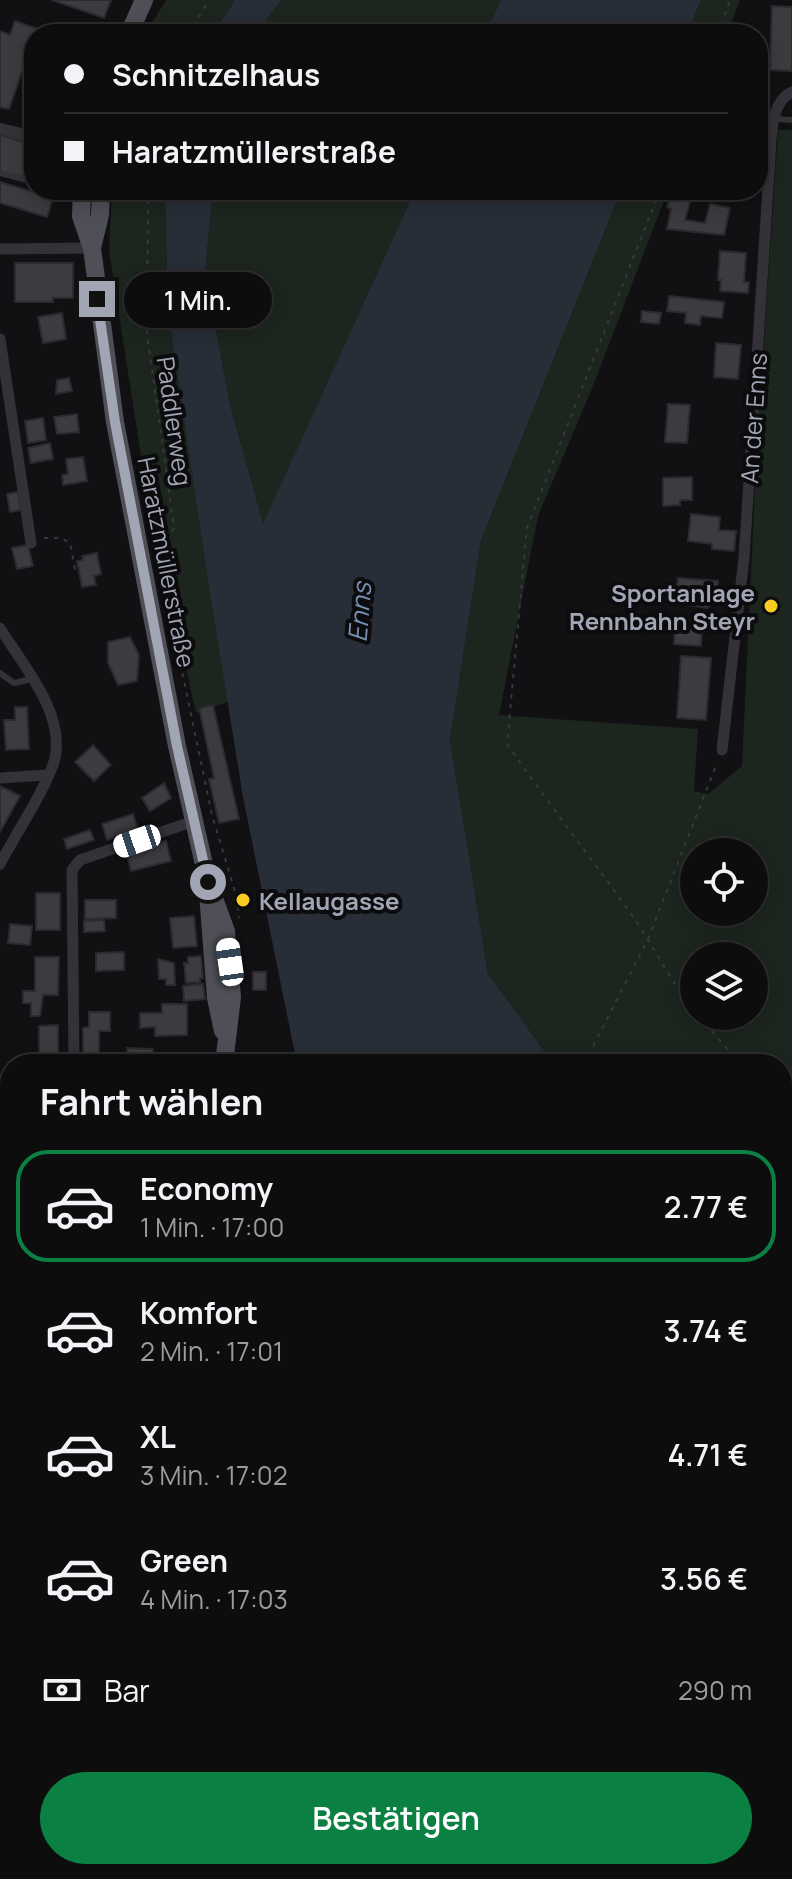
<!DOCTYPE html>
<html lang="de">
<head>
<meta charset="utf-8">
<style>
	body { margin:0; font-family:Manrope,sans-serif; background:#1b1b1c; color:#f1f3f6; height:100vh; display:flex; flex-direction:column; font-size:30px; white-space:nowrap }
	* { box-sizing:border-box; margin:0 }
	p { font-size:26px; color:#9a9c9e }
	.icon { flex:none; width:44px; height:44px; fill:none; stroke:currentColor; stroke-width:2; stroke-linecap:round; stroke-linejoin:round }
	.map { position:relative; flex:1; overflow:hidden }
	.drawer { position:absolute; left:0px; top:1054px; width:792px; height:826px; display:flex; flex-direction:column; background:#0d0d0e; border-radius:32px 32px 0 0; box-shadow:0 4px 20px #0003,0 0 0 2px #2d2d2e }
	.drawer>* { flex:none }
	.top-card { position:absolute; left:24px; top:24px; width:744px; height:176px; border-radius:32px; box-shadow:0 4px 20px #0003,0 0 0 2px #2d2d2e; display:grid; align-content:center; height:176px; padding:0 40px; background:#0d0d0e }
	.buttons { position:absolute; left:680px; top:838px; display:grid; gap:16px }
	.buttons a { display:grid; place-items:center; width:88px; height:88px; border-radius:50%; background:#0d0d0e; box-shadow:0 4px 20px #0003,0 0 0 2px #2d2d2e; font-size:40px }
	.end { position:absolute; width:36px; height:36px; margin:-18px; border:10px solid #a2a5b4; background:#111; box-shadow:0 0 0 4px #111 }
	.from { border-radius:50% }
	.bubble { position:absolute; height:56px; border-radius:28px; background:#0d0d0e; box-shadow:0 4px 20px #0003,0 0 0 2px #2d2d2e; font-size:26px; font-weight:600; line-height:56px; text-align:center }
	.car { position:absolute; width:24px; height:48px; margin:-24px -12px; border-radius:10px; box-shadow:0 0 6px 2px #0007; background:linear-gradient(#fff 24%,#345 0 40%,#fff 0 76%,#345 0 86%,#fff 0) }
	.top-card b { display:flex; align-items:center; gap:28px; height:76px; font-size:30px }
	.top-card b+b { border-top:2px solid #2d2d2e }
	.top-card i { width:20px; height:20px; background:#f1f3f6 }
	ul { padding:0; list-style:none }
	li { display:flex; align-items:center; gap:24px; height:112px; margin:0 16px 12px; padding:0 24px; border:4px solid transparent; border-radius:32px }
	li div { flex:1 }
	li b { display:block; font-size:30px }
	li em { font-style:normal; font-weight:600 }
	li.on { border-color:#0b8043 }
	li>.icon { width:72px; height:72px; stroke-width:1.5 }
	h2 { padding:0 40px; font-size:36px; line-height:96px }
	.pay { display:flex; align-items:center; gap:20px; height:88px; padding:0 40px; font-size:30px }
	.pay p { margin-inline-start:auto }
	.primary-button { display:flex; gap:16px; margin-top:auto; padding:16px 40px }
	.primary-button a { flex:1; height:92px; border-radius:48px; background:#0b8043; color:#fff; font-size:32px; font-weight:600; line-height:92px; text-align:center }
	.map>svg:first-child { display:block }
	.green { fill:#1d251f; fill-rule:evenodd }
	.water { fill:#272e37 }
	.lines { fill:none; stroke-linecap:round; stroke-linejoin:round }
	.stream { stroke:#272e37; stroke-width:4 }
	.building { fill:#3b3b40; stroke:#2b2b2f; stroke-width:2 }
	.path { stroke:#38393f; stroke-width:2; stroke-dasharray:4 6; stroke-linecap:butt }
	.lane { stroke:#323238; stroke-width:6 }
	.street { stroke:#323238; stroke-width:11 }
	.primary { stroke:#4e4f57; stroke-width:18 }
	.route { stroke:#a2a5b4; stroke-width:10 }
	.poi-dot { fill:#facb21; stroke:#0c0c0e; stroke-width:3 }
	.labels { text-anchor:middle; dominant-baseline:central; stroke-width:8; stroke-linejoin:round; paint-order:stroke }
	.street-label { font-size:24px; fill:#a2a5b4; stroke:#0c0c0e }
	.poi-label { font-size:24px; font-weight:bold; fill:#a2a5b4; stroke:#0c0c0e; text-anchor:end }
	.water-label { font-size:26px; font-style:italic; fill:#768fb2; stroke:#0c0c0e }
</style>
</head>
<body>
<div class="map">
<svg width="792" height="1879" viewBox="0 0 792 1879">
	<rect width="100%" height="100%" fill="#111113"/>
	<path class="green" d="M166 0H235L213 34H145Z
		M282 0H501L485 34H261L268 17Z
		M701 0H740L727 34H687Z
		M778 130H792V1200L782 1197V1064H554L488 974 450 740 481 540 621 190H668L593 386 538 516 499 715 698 729 694 791 708 794 742 766 757 445ZM694 852H754V912H694ZM694 956H754V1016H694Z
		M112 190H165L168 311 228 702 196 713 146 488 109 250Z
		M213 190H415L263 525 230 404 205 273Z
		M271 1870H480L482 1872 476 1879H268Z"/>
	<path class="water" d="M235 0H282L268 17 261 34H213Z
		M501 0H701L687 34H485Z
		M165 190H213L205 273 230 404 263 524 415 190H621L481 540 450 740 488 974 554 1064H297L243 797 211 599 168 311Z
		M782 1197 792 1200V1394L782 1395Z"/>
	<g class="lines">
		<path class="stream" d="M258 1879 260 1870"/>
	</g>
	<path class="building" d="M52 0H111L104 18Z
		M772 6 792 7V71L770 70Z
		M15 21 52 34H34V66L25 63 9 109 0 107V31L10 35Z
		M0 135 34 145V181L0 171Z
		M0 182 53 198 47 217 0 203Z
		M672 190 692 193 685 220 705 223 710 204 730 208 724 235 667 229 671 209 667 207Z
		M720 251 746 253 744 282H749L748 293 720 291 721 280H718Z
		M15 263H73V298H53V302H15Z
		M669 296 724 302 722 318 701 316 700 325 685 323 686 313 667 311Z
		M642 311 661 313 659 324 641 322Z
		M62 313 66 339 43 343 38 317Z
		M716 343 741 345 738 379 714 377Z
		M69 378 72 391 56 394 57 380Z
		M668 404 690 405 687 443 665 442Z
		M77 414 79 432 57 434 54 417Z
		M43 418 46 440 28 443 25 421Z
		M50 443 53 459 31 463 28 448Z
		M83 457 87 481 63 485 62 475 68 474 66 459Z
		M692 477V500H680V505L663 506V478Z
		M18 492 21 510 10 512 7 494Z
		M691 514 720 517 719 530 736 531 734 551 712 549V544L688 541Z
		M28 545 33 566 17 569 12 548Z
		M97 553 101 574 94 576 96 585 82 587 77 561 83 560 82 556Z
		M678 578 718 581 716 601 707 608 675 603Z
		M702 613 731 615 730 628 702 626 701 646 674 644 675 618 701 620Z
		M130 637 139 655 137 681 118 685 108 663V642Z
		M681 656 711 658 706 720 677 718Z
		M213 705 239 819 219 823 209 779 214 778 199 708Z
		M15 707H27L29 749 6 750 4 720H15Z
		M93 745 111 765 94 781 75 762Z
		M164 783 171 798 150 811 142 798Z
		M0 786 20 796 0 832Z
		M133 814 138 830 107 840 102 824Z
		M90 830 94 840 67 849 64 839Z
		M166 841 171 861 131 871 126 851Z
		M36 893H60V930H36Z
		M85 900H116V918L85 919Z
		M194 916 197 946 173 948 170 918Z
		M104 920 105 931 84 932V921Z
		M10 924 32 926 30 945 8 943Z
		M124 952V970L96 971V953Z
		M201 956 203 978H200V982L186 983 184 963H188V957Z
		M35 957H59L58 995H43L40 1016H31V1003H23V991H35Z
		M158 959 174 963 175 985H166V979H159Z
		M253 972H266V990H253Z
		M203 984 205 999 184 1001 183 986Z
		M162 1004H187V1035L155 1036V1027L140 1028V1013H162Z
		M89 1012H110V1031H99V1055H83V1028L89 1027Z
		M58 1025V1054H39V1026Z
		M127 1048 153 1049V1056H186V1064H127Z
		M0 1416 10 1421V1431L4 1445 0 1443Z
		M782 1463H792V1491H782Z
		M782 1538 792 1539V1560L782 1559Z
		M782 1634 792 1637V1660L782 1657Z
		M782 1699 792 1703V1723L782 1720Z
		M0 1727 10 1731V1792L0 1815Z
		M782 1800 792 1803V1824L782 1822Z
		M782 1862 792 1865V1879H763L733 1870H782Z
		M28 1870H54L49 1875 53 1879H31L33 1875Z
		M112 1870H138L135 1879H109Z
		M168 1870H187L184 1878 188 1879H166Z
		M601 1870H621L617 1879H598Z"/>
	<g class="lines">
		<path class="path" d="M188 34 209 0
			M718 34 730 0
			M148 190 147 333 174 528 157 558
			M660 190 527 528 507 744C548 803 592 859 634 918 655 948 670 981 694 1010
			M44 538H61L70 543 76 574
			M164 585 212 815 237 898 239 918
			M699 1016 728 1050 754 1064
			M242 1064V1056
			M584 1064 648 939 717 763
			M782 1072 792 1070
			M429 1870 440 1879
			M332 1873 339 1879
			M520 1879 523 1870"/>
		<path class="lane" d="M775 119 792 120
			M0 126 34 134
			M0 131 34 141
			M0 173 34 182
			M0 673 14 683 32 679
			M0 1820 10 1822
			M544 1879 548 1870"/>
		<path class="street" d="M0 249 92 248
			M0 339 31 543
			M0 628C22 664 65 712 55 758 49 784 14 837 0 864
			M722 750 744 558 769 172C772 149 767 103 792 92
			M0 778 47 775
			M74 1064 72 870 80 860 194 821
			M0 1170 10 1214
			M782 1520 792 1519
			M782 1673 792 1676
			M782 1833 792 1836
			M152 1879 155 1870
			M647 1879 650 1870"/>
		<path class="primary" d="M129 34 144 0
			M82 190 81 216 92 248 115 422 177 746 208 882 226 931 232 997 224 1064
			M92 248 100 215 101 190
			M208 893 216 998 223 1031
			M0 1872 10 1846
			M14 1879 18 1870"/>
	</g>
	<g class="lines">
		<path class="route" d="M97 299 115 422 177 746 208 882"/>
	</g>
	<g class="poi-dot">
		<circle cx="771" cy="606" r="8"/>
		<circle cx="243" cy="900" r="8"/>
	</g>
	<g class="labels">
		<g class="street-label">
			<text transform="translate(753 418) rotate(-86)">An der Enns</text>
			<text transform="translate(175 421) rotate(82)">Paddlerweg</text>
			<text transform="translate(167 562) rotate(79)">Haratzmüllerstraße</text>
		</g>
		<g class="poi-label">
			<text x="755" y="592">Sportanlage<tspan x="755" dy="28">Rennbahn Steyr</tspan></text>
			<text x="259" y="900" text-anchor="start">Kellaugasse</text>
		</g>
		<g class="water-label">
			<text transform="translate(359 612) rotate(-85)">Enns</text>
		</g>
	</g>
</svg>
<div class="buttons">
<a><svg class="icon" aria-label="locate" viewBox="0 0 24 24"><circle cx="12" cy="12" r="6"/><path d="M12 2v4M12 18v4M2 12h4M18 12h4"/></svg></a>
<a><svg class="icon" aria-label="layers" viewBox="0 0 24 24"><path d="M12 4l9 5-9 5-9-5zM3 14l9 5 9-5"/></svg></a>
</div>
<i class="end from" style="left:208px;top:882px"></i>
<i class="end" style="left:97px;top:299px"></i>
<div class="bubble" style="left:124px;top:272px;width:148px">1 Min.</div>
<i class="car" style="left:137px;top:841px;rotate:251deg"></i>
<i class="car" style="left:230px;top:962px;rotate:352deg"></i>
<div class="top-card">
<b><i class="from"></i>Schnitzelhaus</b>
<b><i></i>Haratzmüllerstraße</b>
</div>
<section class="drawer">
<h2>Fahrt wählen</h2>
<ul>
<li class="on"><svg class="icon" aria-label="car" viewBox="0 0 24 24"><path d="M5 17H2v-5l4-1 3-4h7l3 4 3 1v5h-3M9 17h6M6 11h13"/><circle cx="7" cy="17" r="2"/><circle cx="17" cy="17" r="2"/></svg><div><b>Economy</b><p>1 Min. · 17:00</p></div><em>2.77 €</em></li>
<li><svg class="icon" aria-label="car" viewBox="0 0 24 24"><path d="M5 17H2v-5l4-1 3-4h7l3 4 3 1v5h-3M9 17h6M6 11h13"/><circle cx="7" cy="17" r="2"/><circle cx="17" cy="17" r="2"/></svg><div><b>Komfort</b><p>2 Min. · 17:01</p></div><em>3.74 €</em></li>
<li><svg class="icon" aria-label="car" viewBox="0 0 24 24"><path d="M5 17H2v-5l4-1 3-4h7l3 4 3 1v5h-3M9 17h6M6 11h13"/><circle cx="7" cy="17" r="2"/><circle cx="17" cy="17" r="2"/></svg><div><b>XL</b><p>3 Min. · 17:02</p></div><em>4.71 €</em></li>
<li><svg class="icon" aria-label="car" viewBox="0 0 24 24"><path d="M5 17H2v-5l4-1 3-4h7l3 4 3 1v5h-3M9 17h6M6 11h13"/><circle cx="7" cy="17" r="2"/><circle cx="17" cy="17" r="2"/></svg><div><b>Green</b><p>4 Min. · 17:03</p></div><em>3.56 €</em></li>
</ul>
<div class="pay"><svg class="icon" aria-label="cash" viewBox="0 0 24 24"><path d="M3 7h18v10H3z"/><circle cx="12" cy="12" r="2"/></svg>Bar<p>290 m</p></div>
<div class="primary-button"><a>Bestätigen</a></div>
</section>
</div>
</body>
</html>
